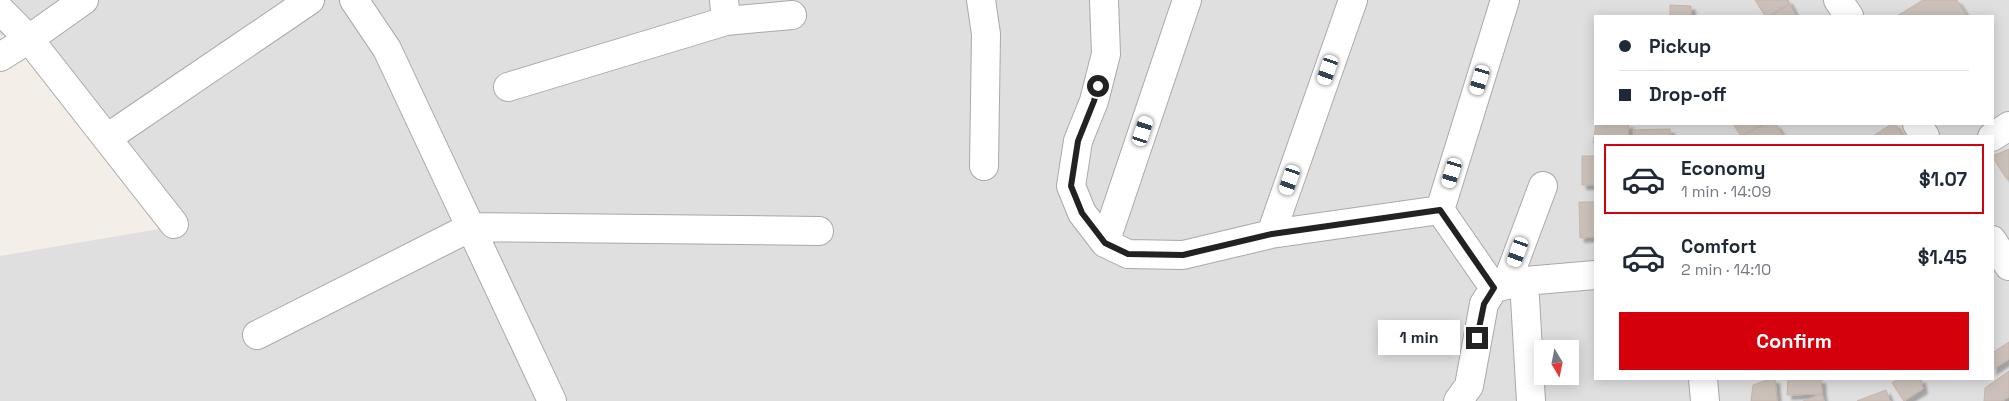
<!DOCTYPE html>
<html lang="en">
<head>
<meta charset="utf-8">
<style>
	body { margin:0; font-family:"Space Grotesk",sans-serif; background:#f6f6f7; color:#1f2937; height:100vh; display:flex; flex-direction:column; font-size:19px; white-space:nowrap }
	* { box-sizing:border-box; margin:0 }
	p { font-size:16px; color:#747a83 }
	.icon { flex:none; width:28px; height:28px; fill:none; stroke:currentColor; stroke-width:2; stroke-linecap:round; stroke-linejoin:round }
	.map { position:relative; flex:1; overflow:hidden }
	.details { position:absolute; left:1594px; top:135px; width:400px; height:245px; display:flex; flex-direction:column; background:#fff; border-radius:0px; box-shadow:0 2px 12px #0003 }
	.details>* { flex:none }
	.guide { position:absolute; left:1594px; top:15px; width:400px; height:110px; border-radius:0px; box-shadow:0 2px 12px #0003; display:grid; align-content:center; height:110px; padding:0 25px; background:#fff }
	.needle { width:32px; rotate:170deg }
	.controls { position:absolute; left:1534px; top:340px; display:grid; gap:10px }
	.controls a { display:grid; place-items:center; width:45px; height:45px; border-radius:0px; background:#fff; box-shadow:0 2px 12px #0003; font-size:25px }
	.end { position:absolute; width:22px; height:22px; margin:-11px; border:6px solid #222; background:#fff; box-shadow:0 0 0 2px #fff }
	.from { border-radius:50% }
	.bubble { position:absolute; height:35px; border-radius:0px; background:#fff; box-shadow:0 2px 12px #0003; font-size:16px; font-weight:800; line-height:35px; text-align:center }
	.car { position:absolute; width:15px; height:30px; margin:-15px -8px; border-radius:6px; box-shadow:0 0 4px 1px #0007; background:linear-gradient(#fff 24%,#345 0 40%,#fff 0 76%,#345 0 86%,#fff 0) }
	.guide b { display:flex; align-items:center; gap:18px; height:48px; font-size:19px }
	.guide b+b { border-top:1px solid #e0e1e3 }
	.guide i { width:12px; height:12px; background:#1f2937 }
	ul { padding:9px 0 0; list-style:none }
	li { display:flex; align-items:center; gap:15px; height:70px; margin:0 10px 8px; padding:0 15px; border:2px solid transparent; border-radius:0px }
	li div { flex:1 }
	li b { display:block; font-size:19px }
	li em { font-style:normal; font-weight:800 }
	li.current { border-color:#d4000b }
	li>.icon { width:45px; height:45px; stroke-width:1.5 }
	.primary-button { display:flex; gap:10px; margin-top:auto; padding:10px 25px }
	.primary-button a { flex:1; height:58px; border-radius:0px; background:#d4000b; color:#fff; font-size:20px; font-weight:800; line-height:58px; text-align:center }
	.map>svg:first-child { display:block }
	.residential { fill:#e0dfdf; fill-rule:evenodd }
	.building { fill:#ccc1ba; stroke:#c6b4a9; filter:url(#shadow) }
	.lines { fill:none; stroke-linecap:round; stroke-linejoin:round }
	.minor-casing { stroke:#a9a9a9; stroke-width:30 }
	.minor { stroke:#fff; stroke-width:28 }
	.route { stroke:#222; stroke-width:6 }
</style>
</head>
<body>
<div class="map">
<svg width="2009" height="401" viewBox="0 0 2009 401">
	<defs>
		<filter id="shadow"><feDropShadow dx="4.5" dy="4.5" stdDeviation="1" flood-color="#0004"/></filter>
	</defs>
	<rect width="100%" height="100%" fill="#f3efe8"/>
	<path class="residential" d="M0 0H2009V401H0V256L183 225 35 27 0 36ZM1595 16H1992V124H1595ZM1595 136H1992V379H1595ZM1542 349H1570V376H1542Z"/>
	<path class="building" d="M1755 0H1788L1790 4 1769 16H1765Z
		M1923 0H1957L1967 16H1897Z
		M1790 4 1796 16H1769Z
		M1670 5 1691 6V16H1670Z
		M1596 124H1629L1628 136H1595V143H1593Z
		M1733 124H1764L1741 136Z
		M1764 124H1776L1783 136H1741Z
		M1892 124H1895L1903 136H1873Z
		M1670 129V136H1634V130Z
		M2009 149V177L2006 178 1992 156Z
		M1582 156H1595V185H1582Z
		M1579 202H1595V237L1580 238Z
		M2009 342V359L1992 370V353Z
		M2009 371V397L2002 401H1984L1985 388Z
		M1770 379H1775L1777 401H1751L1753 385Z
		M1788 379H1821L1822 394 1787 395Z
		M1898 379H1921L1923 389 1904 401 1892 383Z
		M1886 390 1890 401H1857Z
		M1822 394 1824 401H1803Z"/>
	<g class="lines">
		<defs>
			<path id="minor" d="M354 0 387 49 552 401
				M724 0 726 21 792 15
				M981 0 986 34 984 166
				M1104 0 1106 54 1094 101 1078 141 1071 186 1082 213 1105 243 1128 254 1183 255 1271 234 1440 210
				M1838 0 1849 16
				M0 10 29 39 84 0
				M0 57 29 39 174 224
				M508 87 726 21
				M1917 124 1925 136
				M1992 137 2009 126
				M107 138 310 0
				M1271 234 1353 0
				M1992 240 2009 266
				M1105 243 1187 0
				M1524 281 1531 401
				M1506 285 1543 186
				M1494 288 1440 210 1505 0
				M257 335 471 227 819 231
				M1703 379 1705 401
				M1458 401 1469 386 1484 304 1494 288 1524 281 1595 275"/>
		</defs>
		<use href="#minor" class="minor-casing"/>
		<use href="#minor" class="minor"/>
	</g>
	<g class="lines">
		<path class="route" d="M1098 86 1094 101 1078 141 1071 186 1082 213 1105 243 1128 254 1183 255 1272 234 1440 210 1494 288 1484 304 1477 338"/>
	</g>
</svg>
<div class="controls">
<a><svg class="needle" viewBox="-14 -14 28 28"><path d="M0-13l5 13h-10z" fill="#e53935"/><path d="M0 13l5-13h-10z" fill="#747a83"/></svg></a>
</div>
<i class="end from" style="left:1098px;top:86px"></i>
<i class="end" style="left:1477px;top:338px"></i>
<div class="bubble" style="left:1378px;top:320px;width:82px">1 min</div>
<i class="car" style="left:1328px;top:70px;rotate:199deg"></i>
<i class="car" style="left:1480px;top:80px;rotate:197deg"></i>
<i class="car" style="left:1143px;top:131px;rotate:18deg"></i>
<i class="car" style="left:1452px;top:173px;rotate:197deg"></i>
<i class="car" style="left:1290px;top:180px;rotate:199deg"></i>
<i class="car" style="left:1518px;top:252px;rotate:200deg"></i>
<div class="guide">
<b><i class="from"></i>Pickup</b>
<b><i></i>Drop-off</b>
</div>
<section class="details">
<ul>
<li class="current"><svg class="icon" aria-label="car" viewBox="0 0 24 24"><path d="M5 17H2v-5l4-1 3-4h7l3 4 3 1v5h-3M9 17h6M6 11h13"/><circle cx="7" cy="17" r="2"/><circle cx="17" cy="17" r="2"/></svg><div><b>Economy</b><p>1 min · 14:09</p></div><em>$1.07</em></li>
<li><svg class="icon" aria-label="car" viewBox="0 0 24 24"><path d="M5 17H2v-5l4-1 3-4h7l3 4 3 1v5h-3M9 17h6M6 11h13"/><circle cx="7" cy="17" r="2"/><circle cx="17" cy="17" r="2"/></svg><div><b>Comfort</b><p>2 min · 14:10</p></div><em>$1.45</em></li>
</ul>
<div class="primary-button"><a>Confirm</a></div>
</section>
</div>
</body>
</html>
